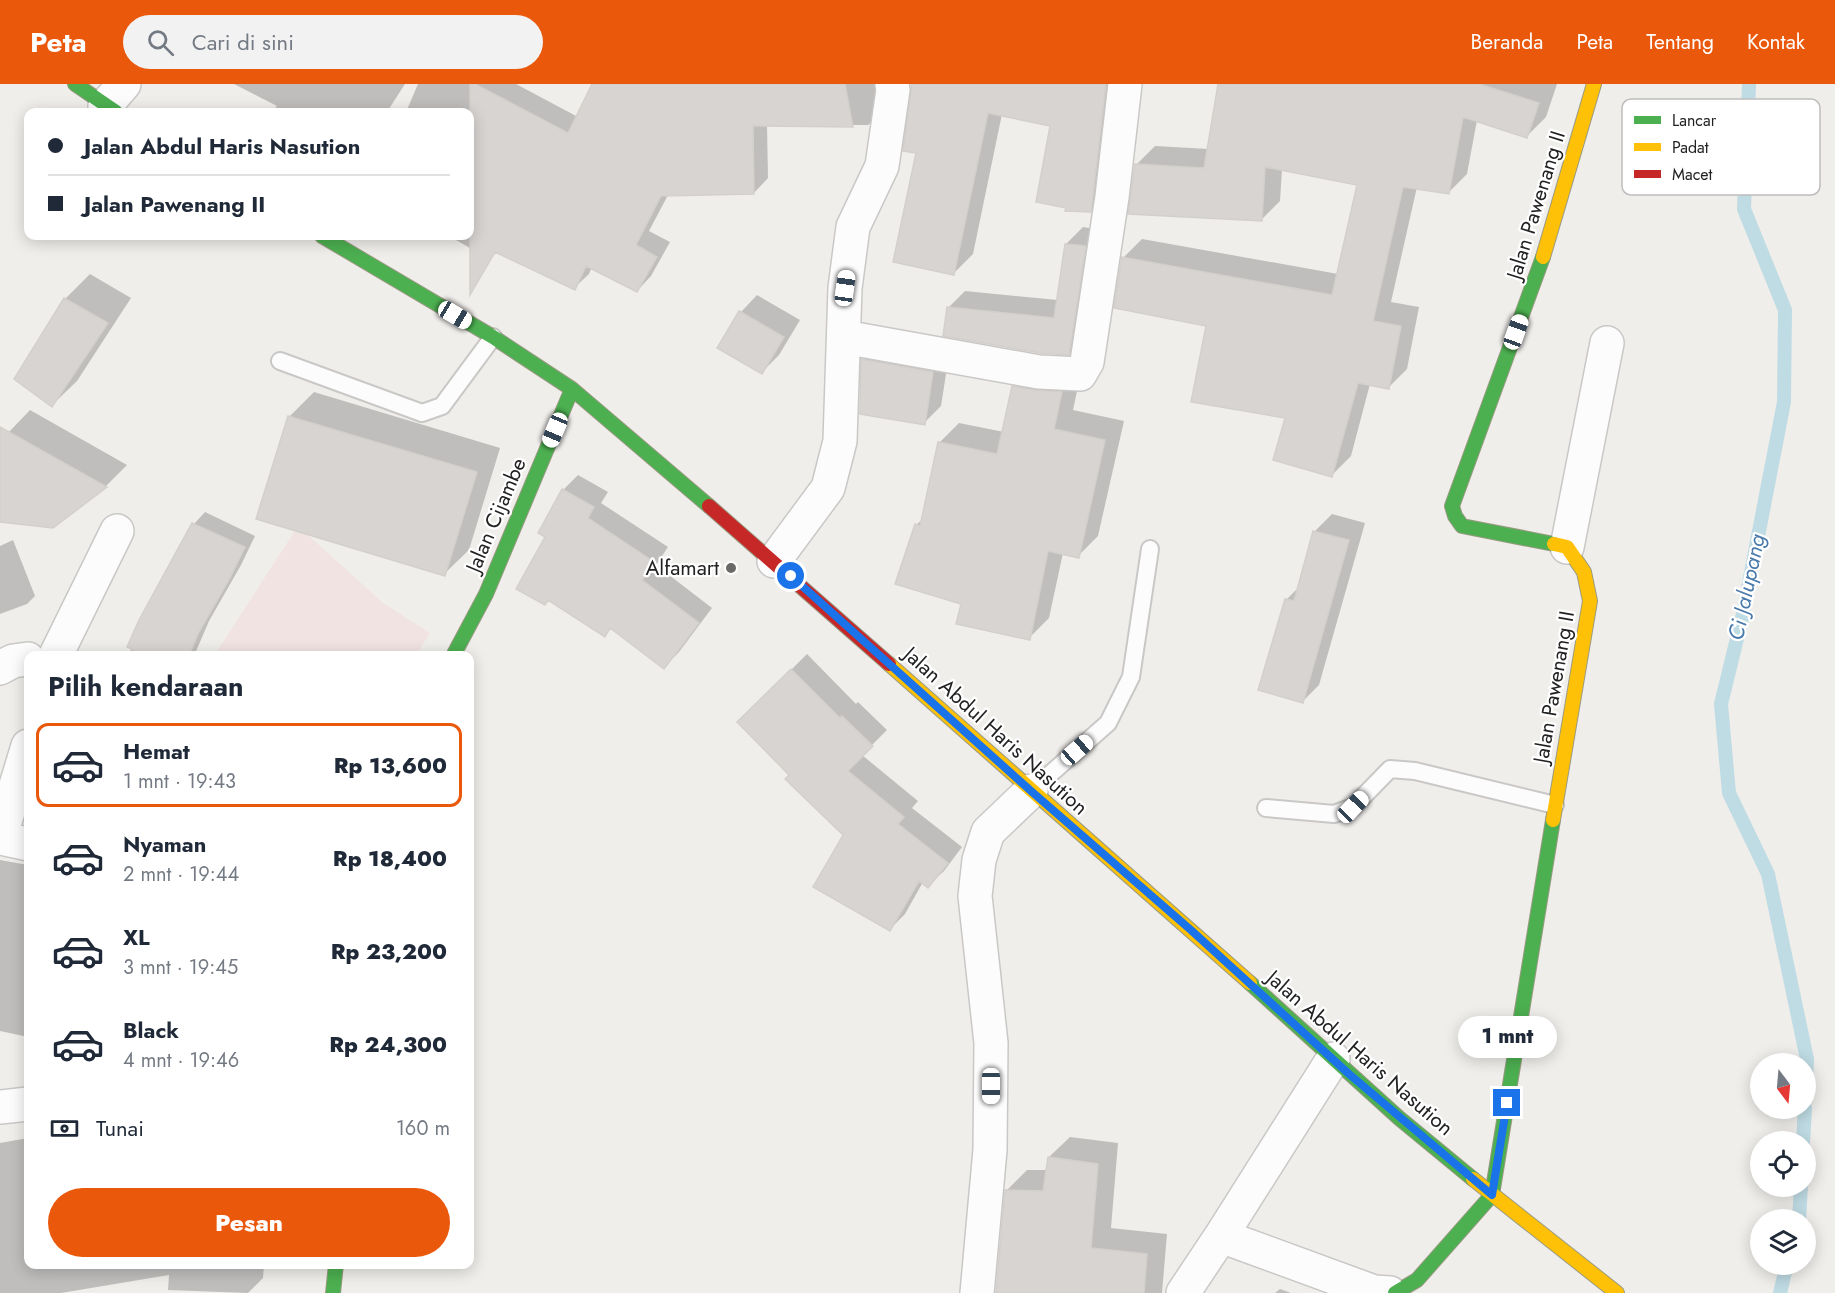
<!DOCTYPE html>
<html lang="id">
<head>
<meta charset="utf-8">
<style>
	body { margin:0; font-family:Jost,sans-serif; background:#f2f2f3; color:#1f2937; height:100vh; display:flex; flex-direction:column; font-size:22px; white-space:nowrap }
	* { box-sizing:border-box; margin:0 }
	p { font-size:20px; color:#747a83 }
	.icon { flex:none; width:33px; height:33px; fill:none; stroke:currentColor; stroke-width:2; stroke-linecap:round; stroke-linejoin:round }
	.map { position:relative; flex:1; overflow:hidden }
	.side { position:absolute; left:24px; top:567px; width:450px; height:618px; display:flex; flex-direction:column; background:#fff; border-radius:12px; box-shadow:0 3px 15px #0003 }
	.side>* { flex:none }
	.guide { position:absolute; left:24px; top:24px; width:450px; height:132px; border-radius:12px; box-shadow:0 3px 15px #0003; display:grid; align-content:center; height:132px; padding:0 24px; background:#fff }
	.needle { width:39px; rotate:164deg }
	.buttons { position:absolute; left:1750px; top:969px; display:grid; gap:12px }
	.buttons a { display:grid; place-items:center; width:66px; height:66px; border-radius:50%; background:#fff; box-shadow:0 3px 15px #0003; font-size:30px }
	.end { position:absolute; width:27px; height:27px; margin:-14px; border:8px solid #1a73e8; background:#fff; box-shadow:0 0 0 3px #fff }
	.from { border-radius:50% }
	.bubble { position:absolute; height:42px; border-radius:21px; background:#fff; box-shadow:0 3px 15px #0003; font-size:20px; font-weight:800; line-height:42px; text-align:center }
	.car { position:absolute; width:18px; height:36px; margin:-18px -9px; border-radius:8px; box-shadow:0 0 4px 2px #0007; background:linear-gradient(#fff 24%,#345 0 40%,#fff 0 76%,#345 0 86%,#fff 0) }
	.guide b { display:flex; align-items:center; gap:21px; height:57px; font-size:22px }
	.guide b+b { border-top:2px solid #e0e1e3 }
	.guide i { width:15px; height:15px; background:#1f2937 }
	ul { padding:0; list-style:none }
	li { display:flex; align-items:center; gap:18px; height:84px; margin:0 12px 9px; padding:0 12px; border:3px solid transparent; border-radius:12px }
	li div { flex:1 }
	li b { display:block; font-size:22px }
	li em { font-style:normal; font-weight:800 }
	li.active { border-color:#ea580c }
	li>.icon { width:54px; height:54px; stroke-width:1.5 }
	h2 { padding:0 24px; font-size:27px; line-height:72px }
	.pay { display:flex; align-items:center; gap:15px; height:66px; padding:0 24px; font-size:22px }
	.pay p { margin-inline-start:auto }
	.cta { display:flex; gap:12px; margin-top:auto; padding:12px 24px }
	.cta a { flex:1; height:69px; border-radius:36px; background:#ea580c; color:#fff; font-size:24px; font-weight:800; line-height:69px; text-align:center }
	header { display:flex; align-items:center; gap:36px; box-sizing:border-box; height:84px; padding:0 30px; background:#ea580c; color:#fff }
	header strong { font-size:28px }
	nav { display:flex; gap:33px; margin-inline-start:auto; font-size:21px }
	.search { width:420px; height:54px; background:#f2f2f3; display:flex; align-items:center; gap:15px; box-sizing:border-box; padding:0 21px; border-radius:33px; color:#747a83; font-size:22px }
	.map>svg:first-child { display:block }
	.commercial { fill:#f1e3e1 }
	.shadow { fill:#0003 }
	.lines { fill:none; stroke-linecap:round; stroke-linejoin:round }
	.stream { stroke:#bfdbe3; stroke-width:14 }
	.building { fill:#d7d4d2; stroke:#d3d0cc; stroke-width:1.5 }
	.lane-casing { stroke:#c9c8c7; stroke-width:20 }
	.street-casing { stroke:#c9c8c7; stroke-width:36 }
	.fast-casing { stroke:#999a82; stroke-width:16 }
	.slow-casing { stroke:#999a82; stroke-width:16 }
	.jam-casing { stroke:#999a82; stroke-width:16 }
	.lane { stroke:#fdfcfc; stroke-width:16 }
	.street { stroke:#fdfcfc; stroke-width:33 }
	.fast { stroke:#4caf50; stroke-width:14 }
	.slow { stroke:#ffc107; stroke-width:14 }
	.jam { stroke:#c62828; stroke-width:14 }
	.route { stroke:#1a73e8; stroke-width:8 }
	.poi-dot { fill:#6a6968; stroke:#fff; stroke-width:2 }
	.labels { text-anchor:middle; dominant-baseline:central; stroke-width:4.5; stroke-linejoin:round; paint-order:stroke }
	.street-label { font-size:21px; fill:#222; stroke:#fff }
	.poi-label { font-size:21px; fill:#222; stroke:#fff; text-anchor:end }
	.water-label { font-size:22px; font-style:italic; fill:#4a7aab; stroke:#fff }
	.key { fill:#fff; stroke:#bdbdbd; stroke-width:1.5 }
	.key-label { font-size:16px; fill:#222 }
</style>
</head>
<body>
<header>
<strong>Peta</strong>
<div class="search"><svg class="icon" aria-label="search" viewBox="0 0 24 24"><circle cx="10" cy="10" r="6"/><path d="M15 15l6 6"/></svg>Cari di sini</div>
<nav><a>Beranda</a><a>Peta</a><a>Tentang</a><a>Kontak</a></nav>
</header>
<div class="map">
<svg width="1835" height="1209" viewBox="0 0 1835 1209">
	<rect width="100%" height="100%" fill="#f0eeeb"/>
	<path class="commercial" d="M298 442 383 519 430 549 416 571 214 572Z"/>
	<path class="shadow" d="M234 0H405L387 28H282L275 24 277 22Z
		M418 0H516L578 33 594 0H886L883 27 868 41H767L768 94 754 109 668 111 649 147 670 158 651 192 637 207 592 183 589 190 574 204 498 167 489 175 449 152H470L471 115H470V83L481 63 470 58V28H406Z
		M911 0H1122L1109 108 1090 126 1068 123 1052 41 1002 30 973 170 954 189 917 68Z
		M1220 0H1557L1546 33 1527 52 1477 36 1467 90 1448 109 1417 103 1391 218 1419 223 1407 285 1388 304 1370 300 1351 372 1332 391 1287 333 1207 240 1123 174 1142 155 1338 190 1358 100 1282 85 1280 117 1261 136 1136 81 1155 62 1209 65Z
		M1083 143 1102 146 1086 252 1069 269 948 224 965 207 1058 216 1066 160Z
		M90 190 131 214 77 297 52 321 65 215Z
		M757 211 800 236 779 271 762 288 719 264 741 228Z
		M880 259 949 271 941 322 924 339 863 276Z
		M1033 283 1081 288 1073 326 1124 337 1098 452 1078 472 1063 469 1049 534 1029 554 962 519 916 441 924 434 939 359 959 339 1004 348 1013 303Z
		M314 308 500 364 469 466 444 490 289 333Z
		M30 326 127 381 106 402 84 419 0 431V361L9 348Z
		M578 391 608 408 601 419 668 463 656 481 712 524 679 568 664 583 612 544 604 551 549 515 545 520 547 452 540 449 563 406Z
		M205 428 255 452 241 481 209 537 194 572H128L194 440Z
		M1332 430 1365 439 1319 601 1302 618 1286 516 1300 502 1315 447Z
		M13 456 35 512 27 520 0 530V462Z
		M807 570 856 620 858 618 887 646 862 671 918 717 912 724 962 763 944 787 928 802 923 798 905 830 890 845 845 750 791 691 739 638Z
		M0 776 28 781V953L0 947Z
		M1070 1053 1118 1059 1111 1144 1167 1150 1162 1209H997L1007 1106 1027 1086H1047L1049 1073Z
		M28 1054V1180H264L263 1194 248 1209 168 1206 169 1191 61 1209H0V1059Z
		M1280 1205 1291 1209H1275Z"/>
	<g class="lines">
		<path class="stream" d="M1749 0 1744 125 1785 226 1784 318 1743 530 1721 620 1729 709 1768 790 1807 975 1806 1002
			M1803 1058 1805 1024
			M1799 1136 1801 1102
			M1780 1209 1787 1180"/>
	</g>
	<path class="building" d="M470 0H475L568 49 592 0H845L853 43 753 42 754 110 661 112 636 161 657 173 637 208 586 182 575 206 495 168 470 211Z
		M912 0H1106L1091 128 1065 127 1066 124 1036 118 1050 42 988 29 954 191 893 178 916 69 903 67Z
		M1218 0H1479L1539 19 1527 54 1463 33 1449 110 1403 103 1373 237 1401 242 1389 305 1358 299 1332 393 1273 376 1285 334 1191 318 1206 242 1114 224 1122 173 1332 211 1357 101 1265 83 1262 137 1128 130 1135 80 1204 84Z
		M1065 160 1086 162 1069 271 1041 269 943 252 947 223 1054 234Z
		M64 214 108 239 52 323 14 295Z
		M739 227 784 253 762 290 717 264Z
		M861 275 933 288 925 341 860 330Z
		M1012 302 1036 306 1062 308 1054 345 1105 356 1079 474 1048 467 1030 556 956 540 961 520 895 500 915 440 920 442 938 358 997 370Z
		M288 332 477 388 445 492 256 435Z
		M0 343 107 403 53 444 0 438Z
		M562 405 594 423 588 434 654 478 642 496 699 539 664 585 610 544 605 553 548 516 545 521 516 505 545 453 538 449Z
		M192 439 245 463 230 494 198 550 189 572H145L127 563 139 536Z
		M1313 447 1349 456 1303 619 1258 606 1285 515 1294 517Z
		M791 585 840 634 842 632 873 662 848 687 904 733 898 740 948 779 928 804 919 797 890 847 813 803 843 751 785 695 789 691 737 638Z
		M1048 1073 1098 1080 1091 1164 1147 1170 1144 1209H996L1005 1106 1043 1107Z"/>
	<g class="lines">
		<defs>
			<path id="lane" d="M280 277 422 329 442 322 493 253
				M1031 707 1108 639 1131 593 1150 465
				M1266 724 1334 730 1353 723 1390 685 1415 687 1555 721"/>
			<path id="street" d="M105 22 124 0
				M844 253 1039 288 1080 290 1087 278 1112 113 1125 0
				M1567 463 1607 259
				M774 477 828 404 840 357 845 204 853 143 882 82 893 6 892 0
				M56 571 117 447
				M0 584 13 577 28 575
				M0 754 28 662
				M1 754 28 760
				M0 1023 28 1020
				M1221 1152 1374 1208 1390 1209
				M977 1209 990 1066 991 959 975 812 979 776 988 748 1031 707
				M1183 1209 1221 1152 1333 975"/>
			<path id="fast" d="M75 0 116 28
				M322 152 493 253 572 305 709 422
				M1543 173 1452 422 1455 432 1462 442 1554 460
				M453 572 486 510 572 305
				M1250 899 1399 1034 1473 1095
				M333 1209 336 1180
				M1395 1209 1417 1196 1492 1111 1553 736"/>
			<path id="slow" d="M1543 173 1594 0
				M889 580 1250 899
				M1553 736 1590 517 1584 488 1567 463 1554 460
				M1473 1095 1617 1209"/>
			<path id="jam" d="M709 422 889 580"/>
		</defs>
		<use href="#lane" class="lane-casing"/>
		<use href="#street" class="street-casing"/>
		<use href="#fast" class="fast-casing"/>
		<use href="#slow" class="slow-casing"/>
		<use href="#jam" class="jam-casing"/>
		<use href="#lane" class="lane"/>
		<use href="#street" class="street"/>
		<use href="#fast" class="fast"/>
		<use href="#slow" class="slow"/>
		<use href="#jam" class="jam"/>
	</g>
	<g class="lines">
		<path class="route" d="M791 492 1031 707 1192 847 1349 990 1492 1111 1507 1019"/>
	</g>
	<circle class="poi-dot" cx="731" cy="484" r="6"/>
	<g class="labels">
		<g class="street-label">
			<text transform="translate(1536 121) rotate(-73)">Jalan Pawenang II</text>
			<text transform="translate(496 431) rotate(-67)">Jalan Cijambe</text>
			<text transform="translate(1554 603) rotate(-80)">Jalan Pawenang II</text>
			<text transform="translate(996 647) rotate(42)">Jalan Abdul Haris Nasution</text>
			<text transform="translate(1360 969) rotate(41)">Jalan Abdul Haris Nasution</text>
		</g>
		<g class="poi-label">
			<text x="719" y="484">Alfamart</text>
		</g>
		<g class="water-label">
			<text transform="translate(1746 503) rotate(-78)">Ci Jalupang</text>
		</g>
	</g>
	<rect x="1622" y="15" width="198" height="96" rx="9" class="key"/>
	<rect x="1634" y="32" width="27" height="8" fill="#4caf50"/>
	<rect x="1634" y="59" width="27" height="8" fill="#ffc107"/>
	<rect x="1634" y="86" width="27" height="8" fill="#c62828"/>
	<g class="key-label">
		<text x="1672" y="42">Lancar</text>
		<text x="1672" y="69">Padat</text>
		<text x="1672" y="96">Macet</text>
	</g>
</svg>
<div class="buttons">
<a><svg class="needle" viewBox="-14 -14 28 28"><path d="M0-13l5 13h-10z" fill="#e53935"/><path d="M0 13l5-13h-10z" fill="#747a83"/></svg></a>
<a><svg class="icon" aria-label="locate" viewBox="0 0 24 24"><circle cx="12" cy="12" r="6"/><path d="M12 2v4M12 18v4M2 12h4M18 12h4"/></svg></a>
<a><svg class="icon" aria-label="layers" viewBox="0 0 24 24"><path d="M12 4l9 5-9 5-9-5zM3 14l9 5 9-5"/></svg></a>
</div>
<i class="end from" style="left:791px;top:492px"></i>
<i class="end" style="left:1507px;top:1019px"></i>
<div class="bubble" style="left:1458px;top:932px;width:99px">1 mnt</div>
<i class="car" style="left:845px;top:204px;rotate:8deg"></i>
<i class="car" style="left:455px;top:231px;rotate:121deg"></i>
<i class="car" style="left:1516px;top:248px;rotate:20deg"></i>
<i class="car" style="left:555px;top:346px;rotate:203deg"></i>
<i class="car" style="left:1077px;top:666px;rotate:49deg"></i>
<i class="car" style="left:1353px;top:723px;rotate:44deg"></i>
<i class="car" style="left:991px;top:1002px;rotate:180deg"></i>
<div class="guide">
<b><i class="from"></i>Jalan Abdul Haris Nasution</b>
<b><i></i>Jalan Pawenang II</b>
</div>
<section class="side">
<h2>Pilih kendaraan</h2>
<ul>
<li class="active"><svg class="icon" aria-label="car" viewBox="0 0 24 24"><path d="M5 17H2v-5l4-1 3-4h7l3 4 3 1v5h-3M9 17h6M6 11h13"/><circle cx="7" cy="17" r="2"/><circle cx="17" cy="17" r="2"/></svg><div><b>Hemat</b><p>1 mnt · 19:43</p></div><em>Rp 13,600</em></li>
<li><svg class="icon" aria-label="car" viewBox="0 0 24 24"><path d="M5 17H2v-5l4-1 3-4h7l3 4 3 1v5h-3M9 17h6M6 11h13"/><circle cx="7" cy="17" r="2"/><circle cx="17" cy="17" r="2"/></svg><div><b>Nyaman</b><p>2 mnt · 19:44</p></div><em>Rp 18,400</em></li>
<li><svg class="icon" aria-label="car" viewBox="0 0 24 24"><path d="M5 17H2v-5l4-1 3-4h7l3 4 3 1v5h-3M9 17h6M6 11h13"/><circle cx="7" cy="17" r="2"/><circle cx="17" cy="17" r="2"/></svg><div><b>XL</b><p>3 mnt · 19:45</p></div><em>Rp 23,200</em></li>
<li><svg class="icon" aria-label="car" viewBox="0 0 24 24"><path d="M5 17H2v-5l4-1 3-4h7l3 4 3 1v5h-3M9 17h6M6 11h13"/><circle cx="7" cy="17" r="2"/><circle cx="17" cy="17" r="2"/></svg><div><b>Black</b><p>4 mnt · 19:46</p></div><em>Rp 24,300</em></li>
</ul>
<div class="pay"><svg class="icon" aria-label="cash" viewBox="0 0 24 24"><path d="M3 7h18v10H3z"/><circle cx="12" cy="12" r="2"/></svg>Tunai<p>160 m</p></div>
<div class="cta"><a>Pesan</a></div>
</section>
</div>
</body>
</html>
